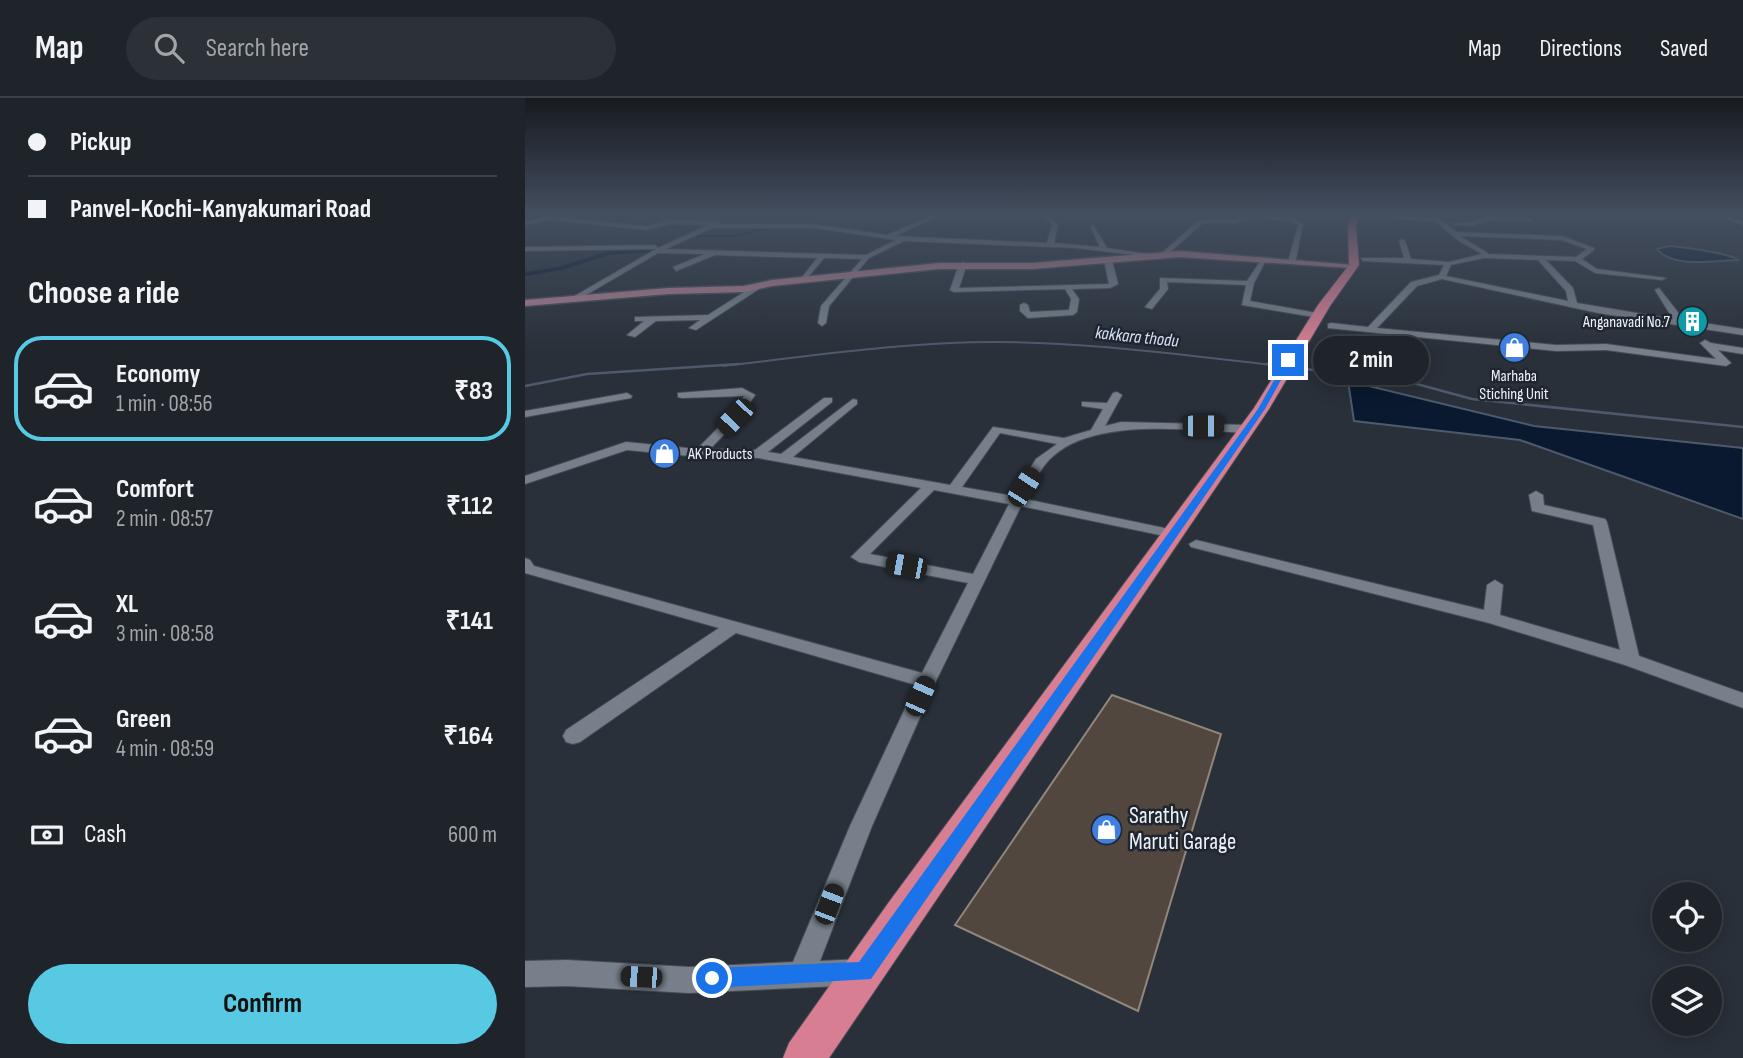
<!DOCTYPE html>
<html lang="en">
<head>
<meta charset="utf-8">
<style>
	body { margin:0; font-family:"Sofia Sans Condensed",sans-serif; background:#2c3037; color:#f1f3f6; height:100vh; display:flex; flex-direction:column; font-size:26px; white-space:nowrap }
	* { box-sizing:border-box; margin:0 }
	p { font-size:23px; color:#a1a4a9 }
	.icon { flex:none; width:38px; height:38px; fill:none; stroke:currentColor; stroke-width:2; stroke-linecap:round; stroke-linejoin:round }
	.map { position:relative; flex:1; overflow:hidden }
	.panel { display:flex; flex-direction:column; background:#1f242b; width:525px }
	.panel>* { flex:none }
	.hud { display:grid; align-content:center; height:154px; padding:0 28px; background:#1f242b }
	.buttons { position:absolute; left:1127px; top:784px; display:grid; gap:14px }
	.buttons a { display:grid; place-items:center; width:70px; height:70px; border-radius:50%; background:#1f242b; box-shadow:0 4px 18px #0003,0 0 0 2px #3c4147; font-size:35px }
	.end { position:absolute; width:32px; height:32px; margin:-16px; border:9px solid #1a73e8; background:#fff; box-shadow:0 0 0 4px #fff }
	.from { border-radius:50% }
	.bubble { position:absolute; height:49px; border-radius:24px; background:#1f242b; box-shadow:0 4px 18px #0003,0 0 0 2px #3c4147; font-size:23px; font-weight:700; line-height:49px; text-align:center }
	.car { position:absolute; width:21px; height:42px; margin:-21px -10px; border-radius:9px; box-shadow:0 0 5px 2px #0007; background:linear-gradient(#222 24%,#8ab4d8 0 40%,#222 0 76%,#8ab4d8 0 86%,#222 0) }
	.hud b { display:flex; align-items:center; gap:24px; height:66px; font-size:26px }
	.hud b+b { border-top:2px solid #3c4147 }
	.hud i { width:18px; height:18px; background:#f1f3f6 }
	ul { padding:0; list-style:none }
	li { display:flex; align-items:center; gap:21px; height:105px; margin:0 14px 10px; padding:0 14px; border:4px solid transparent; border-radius:28px }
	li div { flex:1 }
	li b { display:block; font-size:26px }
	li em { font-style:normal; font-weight:700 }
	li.current { border-color:#57c9e2 }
	li>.icon { width:63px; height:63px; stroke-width:1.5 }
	h2 { padding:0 28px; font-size:32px; line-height:84px }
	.pay { display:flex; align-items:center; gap:18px; height:77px; padding:0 28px; font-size:26px }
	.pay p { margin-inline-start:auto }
	.button { display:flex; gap:14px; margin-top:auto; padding:14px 28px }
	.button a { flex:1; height:80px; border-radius:42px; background:#57c9e2; color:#111; font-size:28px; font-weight:700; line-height:80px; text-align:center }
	header { display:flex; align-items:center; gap:42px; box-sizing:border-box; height:98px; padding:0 35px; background:#1f242b; border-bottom:2px solid #3c4147 }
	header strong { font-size:33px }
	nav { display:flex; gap:38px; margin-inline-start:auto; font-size:24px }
	.search { width:490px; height:63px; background:#2c3037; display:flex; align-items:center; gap:18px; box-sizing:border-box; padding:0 24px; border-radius:38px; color:#a1a4a9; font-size:26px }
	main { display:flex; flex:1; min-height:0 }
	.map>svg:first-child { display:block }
	.water { fill:#0a1930; stroke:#4e5a6c; stroke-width:2 }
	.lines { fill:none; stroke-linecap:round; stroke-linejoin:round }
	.stream-far1 { stroke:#4e5a6c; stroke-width:2 }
	.stream { stroke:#4e5a6c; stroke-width:2.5 }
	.canal { fill:#0a1930; fill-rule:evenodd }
	.building { fill:#51473e; stroke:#91867c; stroke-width:2 }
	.minor-casing { stroke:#474d55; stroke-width:2 }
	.major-casing { stroke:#474d55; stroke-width:3 }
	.highway-casing { stroke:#474d55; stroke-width:2 }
	.minor { fill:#777f8a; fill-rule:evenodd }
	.major { fill:#b17e8f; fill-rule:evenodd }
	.highway { fill:#d87e92; fill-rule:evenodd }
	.route { fill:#1a73e8 }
	.labels { text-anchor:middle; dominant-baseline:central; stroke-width:5; stroke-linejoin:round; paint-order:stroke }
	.far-poi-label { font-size:16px; fill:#eef3f9; stroke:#20262f; text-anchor:end }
	.far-water-label { font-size:18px; font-style:italic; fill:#d4e1f6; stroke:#20262f }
	.near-poi-label { font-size:23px; fill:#eef3f9; stroke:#20262f; text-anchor:start }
</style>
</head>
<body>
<header>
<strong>Map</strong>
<div class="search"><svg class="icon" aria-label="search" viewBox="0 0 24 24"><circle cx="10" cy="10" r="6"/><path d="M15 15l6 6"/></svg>Search here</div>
<nav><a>Map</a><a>Directions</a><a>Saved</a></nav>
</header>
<main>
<section class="panel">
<div class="hud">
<b><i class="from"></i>Pickup</b>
<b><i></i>Panvel-Kochi-Kanyakumari Road</b>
</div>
<h2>Choose a ride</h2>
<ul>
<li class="current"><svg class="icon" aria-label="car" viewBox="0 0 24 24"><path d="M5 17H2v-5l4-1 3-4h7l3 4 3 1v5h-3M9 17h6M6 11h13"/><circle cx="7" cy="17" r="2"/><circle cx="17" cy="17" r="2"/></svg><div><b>Economy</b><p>1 min · 08:56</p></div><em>₹83</em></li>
<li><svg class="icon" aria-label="car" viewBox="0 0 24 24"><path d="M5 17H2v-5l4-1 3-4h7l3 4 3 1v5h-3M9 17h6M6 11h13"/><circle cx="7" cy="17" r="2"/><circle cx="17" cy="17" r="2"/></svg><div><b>Comfort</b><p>2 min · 08:57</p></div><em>₹112</em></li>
<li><svg class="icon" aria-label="car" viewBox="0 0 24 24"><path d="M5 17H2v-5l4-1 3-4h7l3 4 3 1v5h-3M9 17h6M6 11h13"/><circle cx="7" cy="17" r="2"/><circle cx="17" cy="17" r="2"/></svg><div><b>XL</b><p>3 min · 08:58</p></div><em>₹141</em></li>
<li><svg class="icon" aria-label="car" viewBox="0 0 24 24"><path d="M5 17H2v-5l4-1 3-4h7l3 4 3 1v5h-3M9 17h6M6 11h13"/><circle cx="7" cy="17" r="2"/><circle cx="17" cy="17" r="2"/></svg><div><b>Green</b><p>4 min · 08:59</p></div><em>₹164</em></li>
</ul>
<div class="pay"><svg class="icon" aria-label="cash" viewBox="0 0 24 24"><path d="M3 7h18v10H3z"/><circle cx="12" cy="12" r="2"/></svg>Cash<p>600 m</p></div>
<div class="button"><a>Confirm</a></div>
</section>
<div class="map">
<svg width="1218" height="960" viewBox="0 0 1218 960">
	<rect width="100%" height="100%" fill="#293039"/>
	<path class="water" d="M1144 148C1157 149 1204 155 1213 162 1190 162 1148 171 1132 151Z
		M823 283 1009 328 1218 350V421L995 342 829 323Z"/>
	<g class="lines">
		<path class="stream-far1" d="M198 268C288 258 379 244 470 244 566 244 662 258 757 268"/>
		<path class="stream" d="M742 266 757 268
			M765 269 888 285 947 301 1218 329
			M0 288 62 276 214 266"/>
		<path class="canal" d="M239 129 241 131 213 139H170L125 154 84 157 37 172 0 178V174L34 169 83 153 125 150 170 137H213Z"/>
	</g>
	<path class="building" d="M587 597 696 636 613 913 430 827Z"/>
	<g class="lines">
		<defs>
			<path id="minor" d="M298 117H305L302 119Z
				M408 117H416L370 138 522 145 527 127 518 118 523 117 533 127 529 145 575 149 565 128 568 126 582 150 637 158 634 160 551 150 379 143 344 160 304 208 301 225 297 228 293 225 296 208 337 161 299 160 279 184 275 182 292 160 190 157 151 173 148 169 180 156 133 155 49 204 46 200 131 151 0 153V149L130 147 133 150 183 127 144 126 122 132 24 122 0 127V123L24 118 122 128 144 122 193 123 195 126H289L362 137ZM187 130H289L371 142 341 157 141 151Z
				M722 117 770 120 778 126 770 166 763 164 773 127 768 124 730 119 710 125H678L645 154 647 158H643L638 154 674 122 710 121Z
				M856 117 907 120 904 117H911L931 134 1037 138 1069 150V152L1057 161 1072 171 1141 180 1137 182 1070 175 1050 163 1021 162 1048 190 1052 205 1148 221 1130 192 1134 190 1159 222 1218 231V237L1073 215 917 181 892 188 852 230 1031 247 1081 246 1191 261 1175 245 1180 242 1186 245 1218 250V256L1193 252 1206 265 1201 268 1081 252 1031 253 803 230V226L806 225 843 229 886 184 914 177 919 167 838 163 836 160H879L874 143 877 141 880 143 886 161 924 164 957 156 934 143 911 124 837 118ZM935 138 1036 142 1062 151 1051 159 964 156ZM959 160 1013 162 1041 193 1043 203 921 178 926 167Z
				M1192 117 1218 123V127L1193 118Z
				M964 118 1006 121 1009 123 965 122 947 128 923 126 946 124Z
				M583 160 587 162 593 186 585 190 547 191 554 201 552 214 548 217 503 220 495 213V207L499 205 503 207 505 214 544 212 546 201 540 191 429 194 425 192 434 166 438 164 442 166 434 190 584 186 579 162Z
				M736 162 740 164 729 185 725 203 792 215 796 218 795 220 717 207 721 187 642 184 643 191 627 211 620 209 635 191V180L722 183Z
				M230 187 237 189 171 232 164 230 175 222 131 223 110 239 102 237 119 223H110V219L183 217Z
				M217 290 230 297 214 321 185 351 230 352 299 300H307V304L243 354 256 356 328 301 332 302V306L268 359 425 387 468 329 539 340 566 332 578 311 557 308V304L582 305 588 295 592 294 597 297 580 328 596 324 723 327 729 331 723 335C666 333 558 316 519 368 512 378 506 390 500 401L649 432 656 436 649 440 496 408 411 583 347 728 295 863 336 861 345 865 349 874 345 883 336 887 164 895 42 888 0 889V863L42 862 164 869 268 864 325 728 391 587 211 535 55 644 48 646 41 644 38 638 41 632 194 530 0 475V460L5 462 9 468 397 575 443 485 334 464 326 459 396 390 233 360 175 359 102 352 0 386V378L101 344 172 351 206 317 219 298 157 300 153 299V295ZM475 335 532 346 511 361 488 398 437 389ZM409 392 484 406 448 476 345 456Z
				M102 295 107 298 106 300 0 319V313Z
				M1011 393 1018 397 1019 407 1080 421 1082 424 1114 558 1218 595V610L1100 567 964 525 666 449 664 446 671 442 959 512 962 487 970 482 978 487 975 517 1095 552 1068 427 1007 413 1004 397Z"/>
			<path id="major" d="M655 153 830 167 826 170 655 159 507 171H414L247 188 219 194 143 196 0 208V202L143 190 219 188 247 182 414 165H507Z"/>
			<path id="highway" d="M827 117H835L831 128 834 167 805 208 744 311 304 960H258L264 945 364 804 729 310 793 207 824 167 823 128Z"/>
		</defs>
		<use href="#minor" class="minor-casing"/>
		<use href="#major" class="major-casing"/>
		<use href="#highway" class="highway-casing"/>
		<use href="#minor" class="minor"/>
		<use href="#major" class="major"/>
		<use href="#highway" class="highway"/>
	</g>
	<linearGradient id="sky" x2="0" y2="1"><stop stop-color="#171a1f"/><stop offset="0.46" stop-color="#434e5f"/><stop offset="1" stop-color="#434e5f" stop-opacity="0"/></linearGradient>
	<rect width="1218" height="252" fill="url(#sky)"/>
	<path class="route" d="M761 261 767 262 740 311 346 881 187 890 180 887 177 880 180 873 187 870 334 864 733 311Z"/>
	<defs>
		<symbol id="building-disc" viewBox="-11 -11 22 22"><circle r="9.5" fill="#0f9aa8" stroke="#20262f"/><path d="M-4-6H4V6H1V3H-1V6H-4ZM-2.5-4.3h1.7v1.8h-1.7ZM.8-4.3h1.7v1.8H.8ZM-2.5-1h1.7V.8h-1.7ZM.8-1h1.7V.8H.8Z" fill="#fff"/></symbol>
		<symbol id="shop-disc" viewBox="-11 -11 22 22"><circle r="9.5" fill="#3f7fe0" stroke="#20262f"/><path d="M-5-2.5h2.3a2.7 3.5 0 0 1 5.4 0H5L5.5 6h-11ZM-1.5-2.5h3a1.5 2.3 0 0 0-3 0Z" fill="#fff"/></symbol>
	</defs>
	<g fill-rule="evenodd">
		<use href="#building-disc" x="1150" y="206" width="35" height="35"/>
		<use href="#shop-disc" x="972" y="232" width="35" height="35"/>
		<use href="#shop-disc" x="122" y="338" width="35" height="35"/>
		<use href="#shop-disc" x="564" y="714" width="35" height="35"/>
	</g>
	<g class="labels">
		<g class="far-poi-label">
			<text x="1145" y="224">Anganavadi No.7</text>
			<text x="989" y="278" text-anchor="middle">Marhaba<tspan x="989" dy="18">Stiching Unit</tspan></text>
			<text x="163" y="356" text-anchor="start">AK Products</text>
		</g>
		<g class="far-water-label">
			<text transform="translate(612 239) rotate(6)">kakkara thodu</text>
		</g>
		<g class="near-poi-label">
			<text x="604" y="718">Sarathy<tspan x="604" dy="26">Maruti Garage</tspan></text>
		</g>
	</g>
</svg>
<div class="buttons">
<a><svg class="icon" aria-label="locate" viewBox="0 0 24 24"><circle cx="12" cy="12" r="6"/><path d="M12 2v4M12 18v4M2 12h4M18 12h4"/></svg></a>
<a><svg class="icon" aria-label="layers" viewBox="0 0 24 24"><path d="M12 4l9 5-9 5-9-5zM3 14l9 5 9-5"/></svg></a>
</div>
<i class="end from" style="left:187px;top:880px"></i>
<i class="end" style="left:763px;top:262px"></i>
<div class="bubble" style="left:788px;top:238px;width:116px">2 min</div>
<i class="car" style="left:210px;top:319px;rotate:224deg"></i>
<i class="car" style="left:678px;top:328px;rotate:90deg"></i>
<i class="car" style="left:499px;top:389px;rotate:33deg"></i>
<i class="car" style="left:381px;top:468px;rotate:281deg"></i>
<i class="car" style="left:395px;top:598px;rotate:24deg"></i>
<i class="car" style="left:304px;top:806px;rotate:21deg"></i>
<i class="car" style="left:116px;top:879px;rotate:273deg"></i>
</div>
</main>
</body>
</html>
